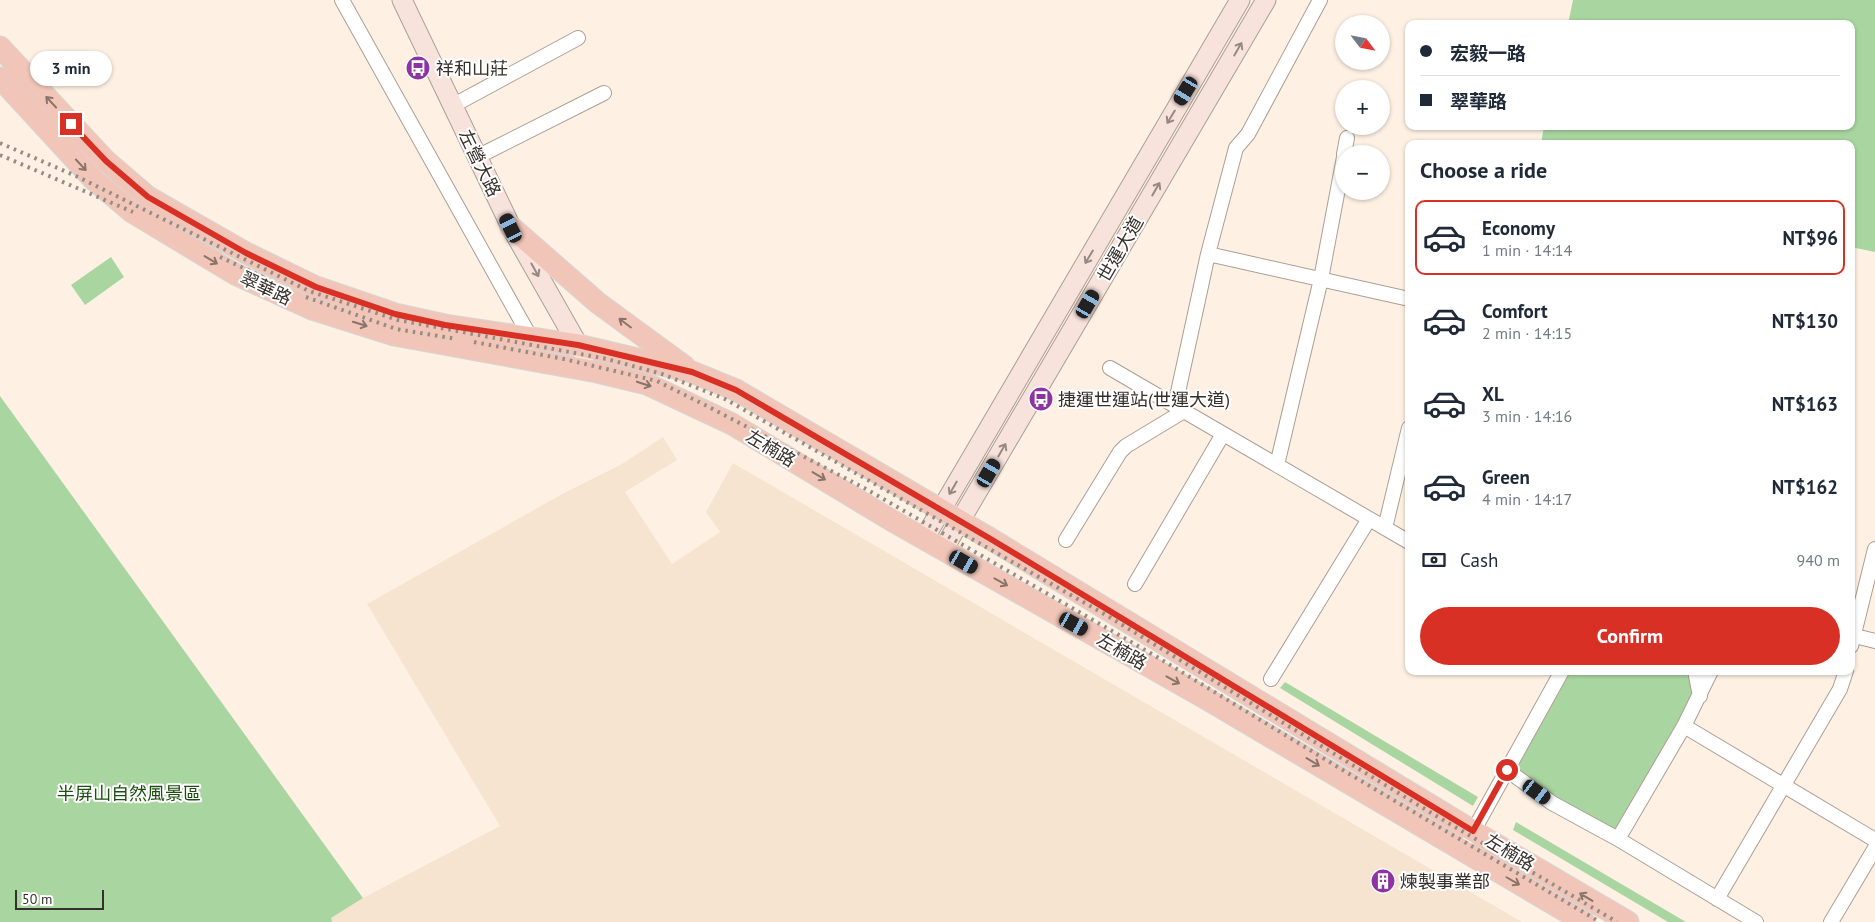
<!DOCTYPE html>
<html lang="en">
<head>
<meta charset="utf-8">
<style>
	body { margin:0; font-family:"PT Sans","Noto Sans TC",sans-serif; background:#f2f2f3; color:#1f2937; height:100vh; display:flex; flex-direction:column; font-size:19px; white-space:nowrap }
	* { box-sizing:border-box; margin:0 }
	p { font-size:16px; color:#747a83 }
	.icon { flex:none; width:28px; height:28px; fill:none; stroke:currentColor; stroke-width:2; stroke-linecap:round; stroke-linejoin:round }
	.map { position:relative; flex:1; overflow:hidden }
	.side { position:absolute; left:1405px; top:140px; width:450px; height:535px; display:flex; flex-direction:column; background:#fff; border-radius:10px; box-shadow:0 1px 4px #0004 }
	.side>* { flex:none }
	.guide { position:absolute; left:1405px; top:20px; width:450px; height:110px; border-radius:10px; box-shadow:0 1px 4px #0004; display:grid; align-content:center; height:110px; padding:0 15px; background:#fff }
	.needle { width:32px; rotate:122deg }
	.controls { position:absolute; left:1335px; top:15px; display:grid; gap:10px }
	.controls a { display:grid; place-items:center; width:55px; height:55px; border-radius:50%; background:#fff; box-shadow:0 1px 4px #0004; font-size:25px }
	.scale { position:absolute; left:15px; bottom:12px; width:89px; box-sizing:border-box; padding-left:5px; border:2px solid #35302b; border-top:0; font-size:14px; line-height:18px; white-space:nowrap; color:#35302b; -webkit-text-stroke:4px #fff; paint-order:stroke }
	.end { position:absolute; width:22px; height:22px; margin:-11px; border:6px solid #d93025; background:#fff; box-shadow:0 0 0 2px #fff }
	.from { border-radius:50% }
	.bubble { position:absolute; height:35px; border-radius:18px; background:#fff; box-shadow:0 1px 4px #0004; font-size:16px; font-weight:800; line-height:35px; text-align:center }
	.car { position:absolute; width:15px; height:30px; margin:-15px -8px; border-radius:6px; box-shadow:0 0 4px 1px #0007; background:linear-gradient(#222 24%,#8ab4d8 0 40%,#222 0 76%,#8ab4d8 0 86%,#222 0) }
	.guide b { display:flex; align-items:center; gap:18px; height:48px; font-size:19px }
	.guide b+b { border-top:1px solid #e0e1e3 }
	.guide i { width:12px; height:12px; background:#1f2937 }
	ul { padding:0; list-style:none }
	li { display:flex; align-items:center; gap:15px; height:75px; margin:0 10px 8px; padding:0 5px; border:2px solid transparent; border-radius:10px }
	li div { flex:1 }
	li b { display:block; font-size:19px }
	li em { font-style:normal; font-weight:800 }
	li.current { border-color:#d93025 }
	li>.icon { width:45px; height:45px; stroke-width:1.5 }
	h2 { padding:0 15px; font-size:22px; line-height:60px }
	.pay { display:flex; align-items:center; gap:12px; height:55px; padding:0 15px; font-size:19px }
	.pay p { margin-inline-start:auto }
	.button { display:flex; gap:10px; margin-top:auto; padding:10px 15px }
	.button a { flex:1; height:58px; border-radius:30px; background:#d93025; color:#fff; font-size:20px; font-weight:800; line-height:58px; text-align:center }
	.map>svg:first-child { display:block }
	.built { fill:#f6e4d0 }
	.green { fill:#a9d6a0 }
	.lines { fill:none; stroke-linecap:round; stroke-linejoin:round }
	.street-casing { stroke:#ab9f93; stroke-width:16 }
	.secondary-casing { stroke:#ab9f93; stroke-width:21 }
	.primary-casing { stroke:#d7d6d5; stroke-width:23 }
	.street { stroke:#fff; stroke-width:14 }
	.secondary { stroke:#f8e2dc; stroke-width:19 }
	.primary { stroke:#f1c6b8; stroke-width:21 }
	.rail { stroke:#958c84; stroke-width:4; stroke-dasharray:2.5 5; stroke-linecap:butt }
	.oneway { stroke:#968984 }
	.oneway2 { stroke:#8a746a }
	.route { stroke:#d93025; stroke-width:6 }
	.labels { text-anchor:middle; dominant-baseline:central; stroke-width:4; stroke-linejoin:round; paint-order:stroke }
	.poi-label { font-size:18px; fill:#35302b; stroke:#fff; text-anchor:start }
	.street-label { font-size:18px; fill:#35302b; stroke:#fff }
	.park-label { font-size:18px; fill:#1c4f10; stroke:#fff }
</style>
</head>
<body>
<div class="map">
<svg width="1875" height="922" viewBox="0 0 1875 922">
	<rect width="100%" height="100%" fill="#fef1e4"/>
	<path class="built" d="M663 437 677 460 625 492 672 564 720 532 706 512 733 463 1522 922H332L330 918 363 898 500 826 367 604 564 493 622 464Z"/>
	<path class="green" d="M1573 0H1875V252L1851 247V144H1541L1544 126H1851V24H1568Z
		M111 257 124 277 85 305 71 285Z
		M0 396 363 898 331 918 332 922H0Z
		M1571 671H1688L1693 695 1615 831 1560 801 1516 769Z
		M1285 682 1478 797 1473 806 1280 688Z
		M1516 822 1686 922H1668L1513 830Z"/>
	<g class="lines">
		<defs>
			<path id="street" d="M342 0 533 342
				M452 106 578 38
				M1344 154 1347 138
				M477 157 604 93
				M1208 254 1409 299
				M1110 368 1409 542
				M1175 406 1208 254 1236 148 1248 134 1320 0
				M1277 465 1321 279 1344 157
				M1385 528 1409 428
				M1066 540 1120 452 1126 446 1184 411
				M1135 584 1223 434
				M1851 635 1875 641
				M1851 646 1875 549
				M1695 671 1700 696
				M1271 679 1369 519
				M1684 726 1875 840
				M1507 770 1552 803 1618 839 1756 922
				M1470 837 1562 671
				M1618 839 1684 726 1711 671
				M1717 899 1840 689 1846 671
				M1831 922 1875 848"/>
			<path id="secondary" d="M402 0 511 227 578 345 585 355
				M924 539 1240 0
				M943 550 1266 0"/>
			<path id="primary" d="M0 47 106 161 148 197 246 253 316 287 395 314 445 325 578 345 692 372 736 390 989 538 1473 831 1628 922
				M0 78 93 179 132 212 235 274 312 309 394 335 597 372 647 384 732 424 891 520 1205 698 1584 922
				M511 227 598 303 684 366"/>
		</defs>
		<use href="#street" class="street-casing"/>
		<use href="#secondary" class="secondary-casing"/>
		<use href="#primary" class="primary-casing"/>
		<use href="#street" class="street"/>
		<use href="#secondary" class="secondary"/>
		<use href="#primary" class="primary"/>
		<path class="rail" d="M0 143 76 176 309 291 398 320 607 359 662 374 725 399 1106 615 1433 814 1617 922
			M0 155 133 212
			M220 257 263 277
			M306 297 396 329 457 339
			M474 342 564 359 657 381 705 405 866 489 1157 657 1346 772 1600 922"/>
	</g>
	<defs><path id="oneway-shaft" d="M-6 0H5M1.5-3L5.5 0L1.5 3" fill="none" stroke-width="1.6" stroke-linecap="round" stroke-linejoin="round" transform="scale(1.25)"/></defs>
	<g class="oneway">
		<use href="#oneway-shaft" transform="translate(1238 49) rotate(-60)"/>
		<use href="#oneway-shaft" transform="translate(1171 117) rotate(121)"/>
		<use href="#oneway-shaft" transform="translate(1156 189) rotate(-60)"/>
		<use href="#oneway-shaft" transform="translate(1089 257) rotate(121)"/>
		<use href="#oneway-shaft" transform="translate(535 270) rotate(61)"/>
		<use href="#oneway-shaft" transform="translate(1002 450) rotate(-60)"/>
		<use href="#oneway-shaft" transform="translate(953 488) rotate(120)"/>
	</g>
	<g class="oneway2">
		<use href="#oneway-shaft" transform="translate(51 102) rotate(-133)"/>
		<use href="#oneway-shaft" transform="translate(81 165) rotate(47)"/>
		<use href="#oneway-shaft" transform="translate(211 260) rotate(31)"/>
		<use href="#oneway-shaft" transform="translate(625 323) rotate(-143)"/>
		<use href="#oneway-shaft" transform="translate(360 324) rotate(17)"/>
		<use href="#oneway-shaft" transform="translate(644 384) rotate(18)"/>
		<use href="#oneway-shaft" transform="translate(819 476) rotate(31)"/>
		<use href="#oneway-shaft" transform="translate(1001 582) rotate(29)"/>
		<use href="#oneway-shaft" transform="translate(1173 680) rotate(29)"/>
		<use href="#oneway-shaft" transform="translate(1313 762) rotate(31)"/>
		<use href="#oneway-shaft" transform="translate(1513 881) rotate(30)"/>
		<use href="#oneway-shaft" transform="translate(1586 897) rotate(-149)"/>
	</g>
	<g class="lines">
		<path class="route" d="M71 124 106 161 148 197 246 253 316 287 395 314 445 325 578 345 692 372 736 390 989 538 1473 831 1507 770"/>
	</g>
	<defs>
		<symbol id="bus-disc" viewBox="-11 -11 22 22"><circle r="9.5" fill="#8c35a2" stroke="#fff"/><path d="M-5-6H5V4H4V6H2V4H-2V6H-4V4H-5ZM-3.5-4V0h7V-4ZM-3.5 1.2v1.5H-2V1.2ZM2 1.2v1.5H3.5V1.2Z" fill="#fff"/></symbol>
		<symbol id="building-disc" viewBox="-11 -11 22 22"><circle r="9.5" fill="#8c35a2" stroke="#fff"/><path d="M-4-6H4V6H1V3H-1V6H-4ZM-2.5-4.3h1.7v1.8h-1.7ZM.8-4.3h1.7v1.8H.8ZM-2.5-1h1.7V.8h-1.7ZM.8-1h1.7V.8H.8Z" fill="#fff"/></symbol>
	</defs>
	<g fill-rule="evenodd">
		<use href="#bus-disc" x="404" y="54" width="28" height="28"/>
		<use href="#bus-disc" x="1027" y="385" width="28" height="28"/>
		<use href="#building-disc" x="1369" y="867" width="28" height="28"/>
	</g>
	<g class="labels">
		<g class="poi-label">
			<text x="436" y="68">祥和山莊</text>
			<text x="1058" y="399">捷運世運站(世運大道)</text>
			<text x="1400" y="881">煉製事業部</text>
		</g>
		<g class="street-label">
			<text transform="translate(480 163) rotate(64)">左營大路</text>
			<text transform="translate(1120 249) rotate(-60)">世運大道</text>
			<text transform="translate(266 288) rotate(25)">翠華路</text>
			<text transform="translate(771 448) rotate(31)">左楠路</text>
			<text transform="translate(1122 651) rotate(30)">左楠路</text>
			<text transform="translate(1510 852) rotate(31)">左楠路</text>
		</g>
		<g class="park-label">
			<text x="129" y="793">半屏山自然風景區</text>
		</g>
	</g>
</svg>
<div class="controls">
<a><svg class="needle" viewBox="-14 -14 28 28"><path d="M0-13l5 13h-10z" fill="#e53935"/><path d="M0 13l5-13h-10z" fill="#747a83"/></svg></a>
<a>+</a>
<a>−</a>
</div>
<div class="scale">50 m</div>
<i class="end from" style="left:1507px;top:770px"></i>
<i class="end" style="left:71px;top:124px"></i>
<div class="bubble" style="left:30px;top:51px;width:82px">3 min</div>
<i class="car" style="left:1186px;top:91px;rotate:211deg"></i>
<i class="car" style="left:511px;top:228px;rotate:334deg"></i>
<i class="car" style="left:1088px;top:304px;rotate:30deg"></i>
<i class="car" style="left:989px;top:473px;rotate:30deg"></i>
<i class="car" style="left:964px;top:562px;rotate:120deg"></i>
<i class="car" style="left:1074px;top:624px;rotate:119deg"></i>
<i class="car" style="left:1537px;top:792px;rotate:126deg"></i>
<div class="guide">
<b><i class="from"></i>宏毅一路</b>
<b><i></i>翠華路</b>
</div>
<section class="side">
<h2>Choose a ride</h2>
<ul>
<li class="current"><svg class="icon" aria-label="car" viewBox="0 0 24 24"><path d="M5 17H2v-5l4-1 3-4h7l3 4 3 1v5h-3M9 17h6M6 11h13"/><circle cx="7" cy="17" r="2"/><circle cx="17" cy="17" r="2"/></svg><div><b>Economy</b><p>1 min · 14:14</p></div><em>NT$96</em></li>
<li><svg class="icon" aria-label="car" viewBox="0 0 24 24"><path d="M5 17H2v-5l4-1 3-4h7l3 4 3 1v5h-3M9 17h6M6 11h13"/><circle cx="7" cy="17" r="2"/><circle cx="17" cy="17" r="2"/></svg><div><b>Comfort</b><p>2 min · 14:15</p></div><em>NT$130</em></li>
<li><svg class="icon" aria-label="car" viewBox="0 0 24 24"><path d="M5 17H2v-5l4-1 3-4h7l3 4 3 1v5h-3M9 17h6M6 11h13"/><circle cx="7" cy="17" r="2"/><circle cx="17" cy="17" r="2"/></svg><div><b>XL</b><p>3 min · 14:16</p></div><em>NT$163</em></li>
<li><svg class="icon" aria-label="car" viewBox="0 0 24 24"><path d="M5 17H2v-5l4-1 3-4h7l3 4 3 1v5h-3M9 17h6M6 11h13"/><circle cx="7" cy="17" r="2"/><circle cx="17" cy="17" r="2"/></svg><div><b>Green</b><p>4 min · 14:17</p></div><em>NT$162</em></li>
</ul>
<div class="pay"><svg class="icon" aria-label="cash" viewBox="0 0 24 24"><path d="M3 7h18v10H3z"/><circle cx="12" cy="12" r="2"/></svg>Cash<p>940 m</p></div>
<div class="button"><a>Confirm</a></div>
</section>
</div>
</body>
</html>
